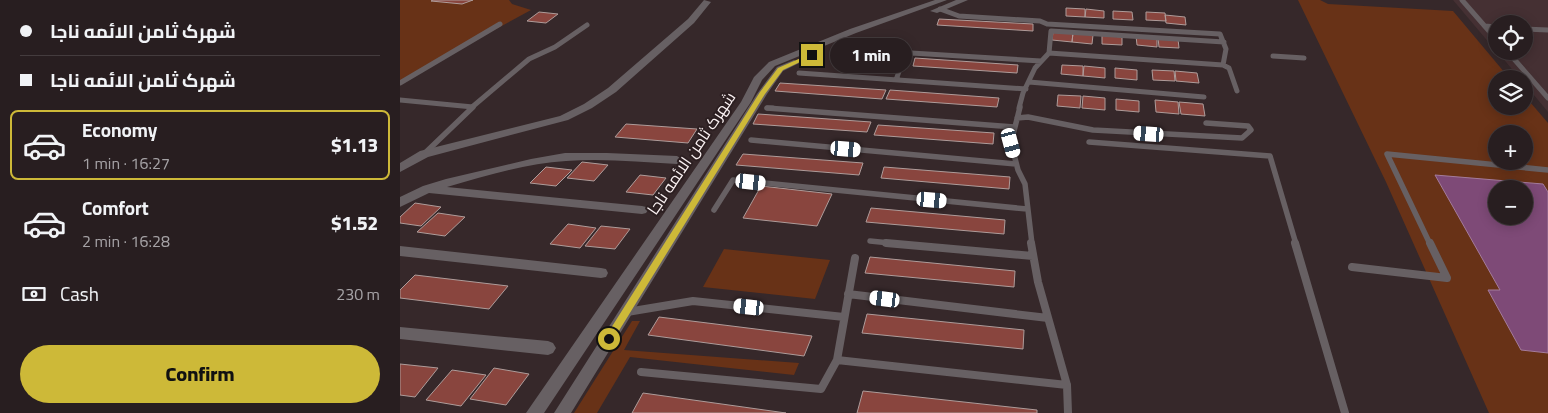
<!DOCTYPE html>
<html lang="en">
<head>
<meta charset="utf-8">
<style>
	body { margin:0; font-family:Georgia,Cairo,serif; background:#302729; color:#f1f3f6; height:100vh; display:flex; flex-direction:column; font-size:19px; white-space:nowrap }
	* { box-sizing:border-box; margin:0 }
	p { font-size:16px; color:#a5a2a5 }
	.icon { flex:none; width:28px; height:28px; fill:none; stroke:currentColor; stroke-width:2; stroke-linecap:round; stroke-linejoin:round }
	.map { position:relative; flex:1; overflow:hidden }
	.sheet { display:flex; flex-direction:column; background:#281e20; width:400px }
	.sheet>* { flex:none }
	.hud { display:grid; align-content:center; height:110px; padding:0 20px; background:#281e20 }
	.buttons { position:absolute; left:1088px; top:15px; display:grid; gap:10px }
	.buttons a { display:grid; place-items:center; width:45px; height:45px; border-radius:50%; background:#281e20; box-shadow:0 2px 12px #0003,0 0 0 1px #443c3e; font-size:25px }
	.end { position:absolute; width:22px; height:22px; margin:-11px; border:6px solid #cdb938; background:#111; box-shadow:0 0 0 2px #111 }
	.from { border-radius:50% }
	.bubble { position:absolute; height:35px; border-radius:18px; background:#281e20; box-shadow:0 2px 12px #0003,0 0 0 1px #443c3e; font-size:16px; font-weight:800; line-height:35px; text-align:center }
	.car { position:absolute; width:15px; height:30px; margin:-15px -8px; border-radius:6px; box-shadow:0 0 4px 1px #0007; background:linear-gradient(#fff 24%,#345 0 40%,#fff 0 76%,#345 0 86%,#fff 0) }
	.hud b { display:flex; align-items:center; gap:18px; height:48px; font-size:19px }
	.hud b+b { border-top:1px solid #443c3e }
	.hud i { width:12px; height:12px; background:#f1f3f6 }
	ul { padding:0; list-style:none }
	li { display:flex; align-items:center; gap:15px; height:70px; margin:0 10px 8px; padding:0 10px; border:2px solid transparent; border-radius:8px }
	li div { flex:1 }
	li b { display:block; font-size:19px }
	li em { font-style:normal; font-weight:800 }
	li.on { border-color:#cdb938 }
	li>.icon { width:45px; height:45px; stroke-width:1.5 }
	.pay { display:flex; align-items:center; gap:12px; height:55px; padding:0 20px; font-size:19px }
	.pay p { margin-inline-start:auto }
	.action { display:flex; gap:10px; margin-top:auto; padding:10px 20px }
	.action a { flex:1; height:58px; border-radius:30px; background:#cdb938; color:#111; font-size:20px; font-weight:800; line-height:58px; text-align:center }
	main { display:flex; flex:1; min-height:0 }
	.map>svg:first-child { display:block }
	.built { fill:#453033 }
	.green { fill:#683217; fill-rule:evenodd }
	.water { fill:#7e4a77; stroke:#a47c9c; fill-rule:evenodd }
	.building { fill:#89453e; stroke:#ae9c9a }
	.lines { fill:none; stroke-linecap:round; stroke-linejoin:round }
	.lane-far2 { stroke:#676063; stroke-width:5 }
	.lane-far1 { stroke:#676063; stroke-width:5.5 }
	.lane { stroke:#676063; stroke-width:8 }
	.street { fill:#676063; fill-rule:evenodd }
	.route { fill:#cdb938 }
	.labels { text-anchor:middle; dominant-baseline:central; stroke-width:4; stroke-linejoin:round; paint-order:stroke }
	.street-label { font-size:16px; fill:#fbf2f3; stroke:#2c1f21 }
</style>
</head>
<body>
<main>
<section class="sheet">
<div class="hud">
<b><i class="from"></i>شهرک ثامن الائمه ناجا</b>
<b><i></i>شهرک ثامن الائمه ناجا</b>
</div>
<ul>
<li class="on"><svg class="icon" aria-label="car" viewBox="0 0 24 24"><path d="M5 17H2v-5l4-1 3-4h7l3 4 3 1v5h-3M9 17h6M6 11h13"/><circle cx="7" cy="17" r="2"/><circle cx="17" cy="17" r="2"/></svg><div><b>Economy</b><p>1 min · 16:27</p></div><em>$1.13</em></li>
<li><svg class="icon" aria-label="car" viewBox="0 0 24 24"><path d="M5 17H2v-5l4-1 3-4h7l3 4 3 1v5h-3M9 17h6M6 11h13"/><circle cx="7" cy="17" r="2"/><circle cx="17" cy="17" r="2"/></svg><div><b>Comfort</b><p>2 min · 16:28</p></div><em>$1.52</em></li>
</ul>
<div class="pay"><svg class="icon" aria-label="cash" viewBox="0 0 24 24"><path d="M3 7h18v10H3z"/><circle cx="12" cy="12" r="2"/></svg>Cash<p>230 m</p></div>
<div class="action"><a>Confirm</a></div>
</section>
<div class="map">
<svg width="1148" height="413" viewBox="0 0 1148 413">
	<rect width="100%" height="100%" fill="#36282a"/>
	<path class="built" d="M1053 0H1148V112L1124 83V79H1120L1097 51H1124V24H1096V51Z"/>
	<path class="green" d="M0 0H109L112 4 131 10 0 81Z
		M898 0H920L928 4 1053 11 1110 79H1096V106H1124V95L1148 123V413H1089L986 182ZM1096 134H1124V161H1096ZM1096 189H1124V216H1096Z
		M324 249 430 260 415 299 303 287Z
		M232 321H240L224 350 399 363 394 375 230 357 197 413H174Z"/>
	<path class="water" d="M1035 175 1143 184 1148 192V353L1121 350 1088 290H1100ZM1096 189H1124V216H1096Z"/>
	<path class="building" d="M33 0H73L62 4 31 1Z
		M666 8 685 9V17L666 16Z
		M686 9 704 11V18L685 17Z
		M713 11 732 12 733 20 713 19Z
		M139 12 158 14 146 23 127 21Z
		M746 12 765 13 766 21 746 20Z
		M765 15 785 17 786 25 766 23Z
		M539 19 633 24V31L537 25Z
		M653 32 673 33 672 42 652 40Z
		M673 33 693 35 692 44 672 42Z
		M702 35 722 37V45L702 44Z
		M736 36 757 38V47L737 45Z
		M758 38 778 39 779 48 759 47Z
		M515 58 618 65 617 73 513 66Z
		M662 65 683 66V76L661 74Z
		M684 66 705 68V78L683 76Z
		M715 68 737 70V80L715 78Z
		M752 70 774 71 775 81 753 80Z
		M775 71 797 73 799 83 776 81Z
		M380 83 486 90 482 99 375 91Z
		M490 90 599 98 597 107 486 99Z
		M658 95 681 96 680 108 657 106Z
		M683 96 705 98V110L682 108Z
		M716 99 739 101V112L716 110Z
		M755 100 778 102 779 114 756 112Z
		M779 102 803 104 805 116 781 114Z
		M358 114 471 122 467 132 353 124Z
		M226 124 297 129 288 143 215 137Z
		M478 125 594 133 593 144 474 135Z
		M343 154 463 163 459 175 336 165Z
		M182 162 208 165 194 181 167 178Z
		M146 167 172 170 156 186 130 183Z
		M484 167 610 177 609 189 481 178Z
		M240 175 266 178 253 195 226 192Z
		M361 186 432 194 417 226 343 218Z
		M15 203 41 207 21 226 0 223V217Z
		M471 208 605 220 604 234 466 222Z
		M38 213 65 217 45 236 17 232Z
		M168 224 196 228 180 248 150 244Z
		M201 226 230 229 215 249 185 246Z
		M470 257 615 271 614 287 465 273Z
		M15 275 108 286 89 309 0 298V290Z
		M467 314 624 330 623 349 462 333Z
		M259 317 412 336 404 356 248 335Z
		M0 364 38 368 15 397 0 395Z
		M94 368 129 374 106 405 70 399Z
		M52 370 86 375 61 406 26 400Z
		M463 391 637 410V413H457Z
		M243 393 386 413H232Z"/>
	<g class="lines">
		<path class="lane-far2" d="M1062 0 1096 39
			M540 9 559 16 640 21 647 24 820 34 826 49 823 65
			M1085 26 1096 27
			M1124 29 1148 30
			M1107 51 1148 98
			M649 53 823 65 829 68 837 91
			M873 56 904 58
			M399 73 626 89
			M496 80 503 60 511 53 641 61
			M629 82 804 97
			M0 83 100 24
			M0 100 73 107
			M71 108 129 59 155 47 187 25
			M367 108H373
			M619 108 623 93 635 68 649 53 651 31 824 42"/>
		<path class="lane-far1" d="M620 107 611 143 618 170 625 184 632 244
			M367 108 614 127
			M617 118 628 117 693 130 842 138 851 130 848 126 806 123
			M351 140 616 164
			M689 142 870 156 896 244
			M24 154 73 107
			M314 210 333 180 627 209
			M470 241 500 244
			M1030 244 987 154 1148 170"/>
		<path class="lane" d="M486 243 633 256
			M631 243 638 282 667 385 668 413
			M895 243 945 413
			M952 267 1047 278 1030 243
			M448 294 648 318
			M227 312 293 301 444 317
			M437 360 667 385
			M241 372 421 389 437 360 455 258"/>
		<path class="street" d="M304 0 311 2 294 23 216 92 192 108 168 120 28 157 0 172V163L20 151 160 116 184 104 208 88 288 19Z
			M535 0H547L456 33 375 66 362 80 351 102 144 413H126L341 102 354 77 369 62 450 29Z
			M556 0H568L537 13 530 11Z
			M394 60 399 63 383 71 367 94 171 413H154L357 94 377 67Z
			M165 153H207L277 156 283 160 277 164C240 162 203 158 166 161 127 163 85 176 47 187L242 206 246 207 248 210 246 213 242 214 29 193 0 207V197L23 186 46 179 131 159Z
			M0 246 201 268 206 269 208 273 206 277 201 278 0 256Z
			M0 327 148 341 153 343 156 348 153 353 148 355 0 339Z"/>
	</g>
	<path class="route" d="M410 54 415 55 383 70 365 94 212 342H206V336L360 92 378 68Z"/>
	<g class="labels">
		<g class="street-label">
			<text transform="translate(291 153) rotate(-56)">شهرک ثامن الائمه ناجا</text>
		</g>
	</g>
</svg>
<div class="buttons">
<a><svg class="icon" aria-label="locate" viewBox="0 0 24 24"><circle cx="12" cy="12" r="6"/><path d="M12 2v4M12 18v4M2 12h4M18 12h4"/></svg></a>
<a><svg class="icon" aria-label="layers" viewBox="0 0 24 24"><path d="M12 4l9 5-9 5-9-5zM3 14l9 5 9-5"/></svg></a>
<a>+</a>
<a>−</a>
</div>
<i class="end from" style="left:209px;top:339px"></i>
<i class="end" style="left:412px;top:55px"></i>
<div class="bubble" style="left:430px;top:38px;width:82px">1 min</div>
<i class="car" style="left:749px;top:134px;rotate:274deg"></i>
<i class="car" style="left:611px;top:143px;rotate:165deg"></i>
<i class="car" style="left:446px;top:149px;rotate:95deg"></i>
<i class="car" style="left:351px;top:182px;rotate:96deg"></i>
<i class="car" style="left:532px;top:200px;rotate:95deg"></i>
<i class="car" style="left:485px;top:299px;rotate:277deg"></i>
<i class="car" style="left:349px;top:307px;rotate:276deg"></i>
</div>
</main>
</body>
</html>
